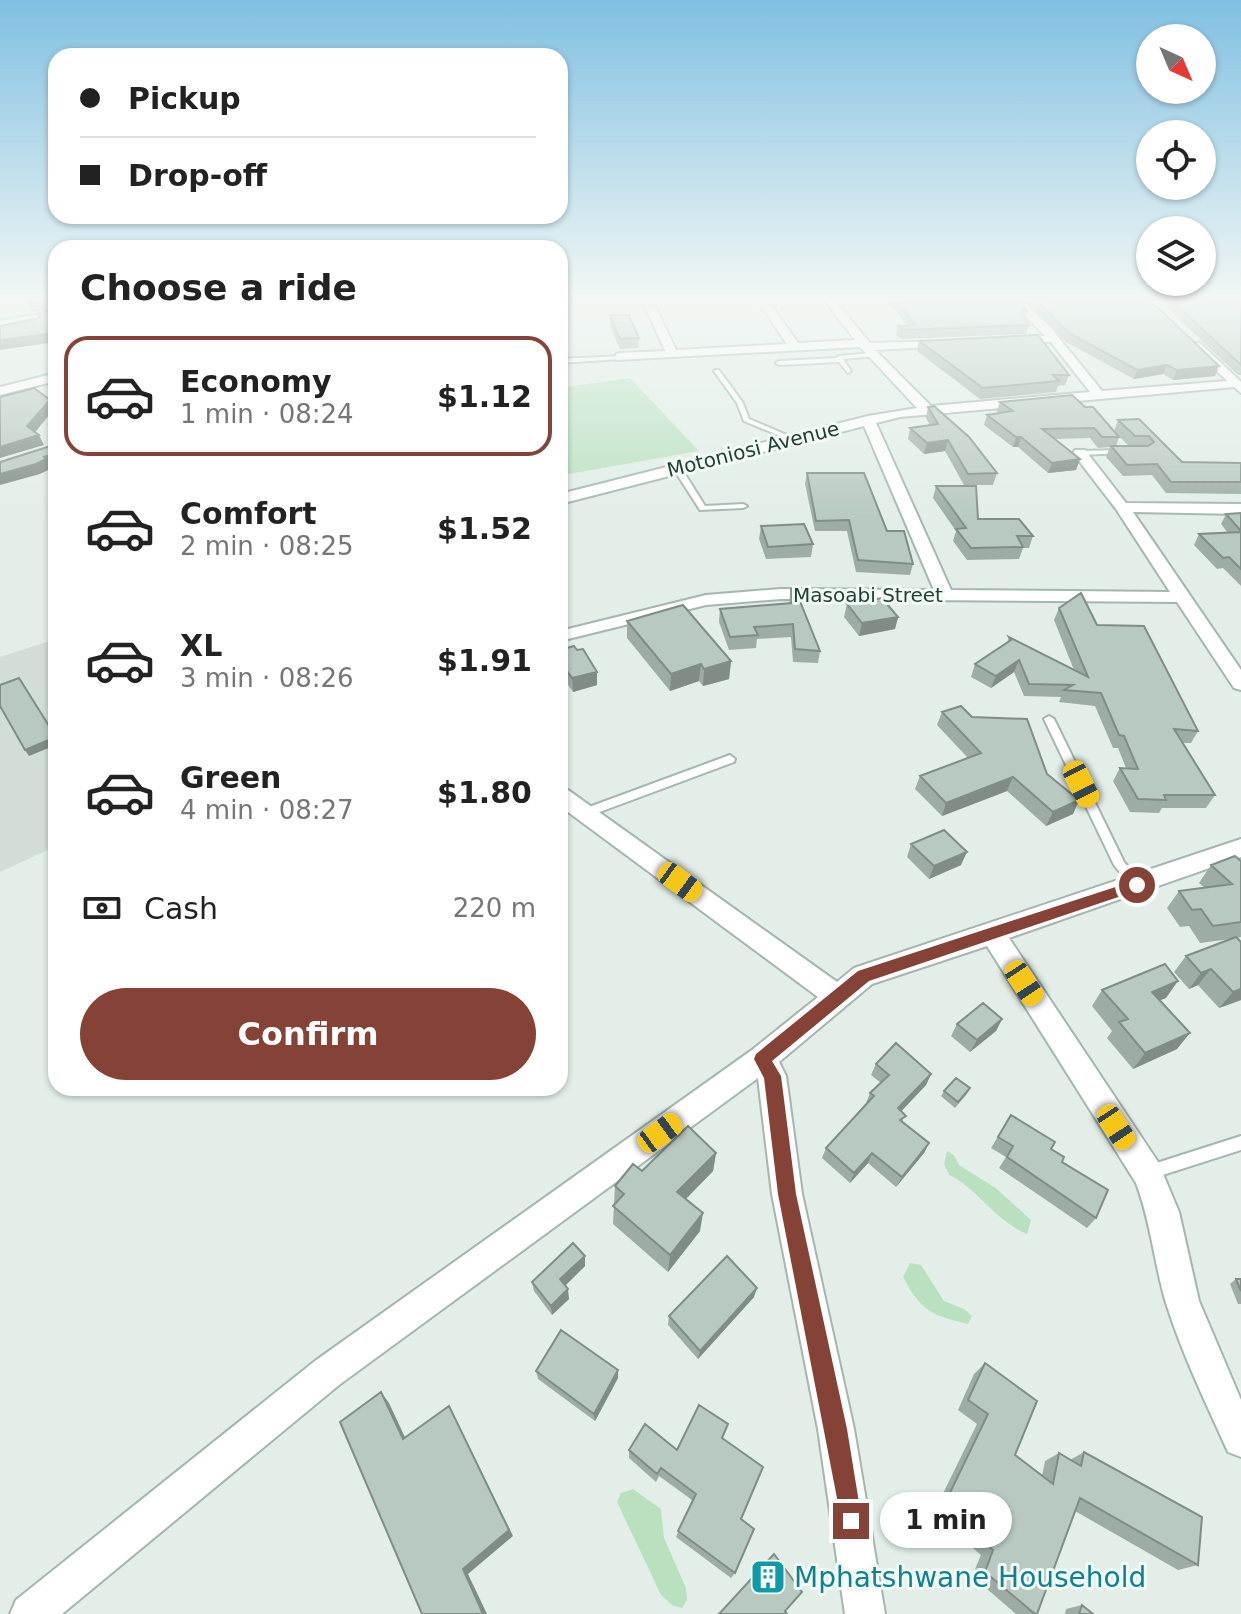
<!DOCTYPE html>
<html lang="en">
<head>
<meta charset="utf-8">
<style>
	body { margin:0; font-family:"DejaVu Sans",sans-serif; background:#f6f6f6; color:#222; height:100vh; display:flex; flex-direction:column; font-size:30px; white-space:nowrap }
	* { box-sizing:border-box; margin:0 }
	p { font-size:26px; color:#767676 }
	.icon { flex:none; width:44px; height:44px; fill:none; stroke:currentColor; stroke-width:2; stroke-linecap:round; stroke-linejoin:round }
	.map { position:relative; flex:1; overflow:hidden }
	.sheet { position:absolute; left:48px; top:240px; width:520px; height:856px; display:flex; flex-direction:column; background:#fff; border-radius:24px; box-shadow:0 2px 6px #0004 }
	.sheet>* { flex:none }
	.top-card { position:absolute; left:48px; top:48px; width:520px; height:176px; border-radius:24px; box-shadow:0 2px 6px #0004; display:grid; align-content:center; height:176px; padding:0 32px; background:#fff }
	.needle { width:52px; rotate:136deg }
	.buttons { position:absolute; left:1136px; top:24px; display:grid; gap:16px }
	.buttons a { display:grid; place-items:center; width:80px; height:80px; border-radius:50%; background:#fff; box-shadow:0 2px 6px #0004; font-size:40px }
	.end { position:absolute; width:36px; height:36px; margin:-18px; border:10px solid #854236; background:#fff; box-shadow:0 0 0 4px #fff }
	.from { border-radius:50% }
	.bubble { position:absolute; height:56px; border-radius:28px; background:#fff; box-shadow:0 2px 6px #0004; font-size:26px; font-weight:700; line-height:56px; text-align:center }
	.car { position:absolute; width:24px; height:48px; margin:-24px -12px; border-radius:10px; box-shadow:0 0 6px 2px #0007; background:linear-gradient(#f5c518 24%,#345 0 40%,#f5c518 0 76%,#345 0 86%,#f5c518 0) }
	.top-card b { display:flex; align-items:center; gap:28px; height:76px; font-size:30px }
	.top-card b+b { border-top:2px solid #e0e0e0 }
	.top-card i { width:20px; height:20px; background:#222 }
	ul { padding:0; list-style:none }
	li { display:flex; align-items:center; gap:24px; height:120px; margin:0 16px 12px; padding:0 16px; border:4px solid transparent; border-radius:24px }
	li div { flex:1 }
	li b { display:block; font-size:30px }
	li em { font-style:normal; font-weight:700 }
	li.active { border-color:#854236 }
	li>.icon { width:72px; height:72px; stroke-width:1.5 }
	h2 { padding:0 32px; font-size:36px; line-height:96px }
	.pay { display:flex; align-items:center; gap:20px; height:88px; padding:0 32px; font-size:30px }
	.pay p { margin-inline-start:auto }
	.action { display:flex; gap:16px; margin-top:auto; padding:16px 32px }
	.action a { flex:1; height:92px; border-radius:48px; background:#854236; color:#fff; font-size:32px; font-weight:700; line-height:92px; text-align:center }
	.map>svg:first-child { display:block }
	.built { fill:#d0ded6 }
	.green { fill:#b9e1c0 }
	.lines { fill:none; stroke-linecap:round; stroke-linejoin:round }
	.lane-casing { stroke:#a4b6ae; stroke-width:4 }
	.street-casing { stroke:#a4b6ae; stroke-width:4 }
	.secondary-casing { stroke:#9fbaae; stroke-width:4 }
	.lane { fill:#fff; fill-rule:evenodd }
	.street { fill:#fff; fill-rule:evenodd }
	.secondary { fill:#fff; fill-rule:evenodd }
	.wall { fill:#9dada5 }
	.shaded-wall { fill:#808d86 }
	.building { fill:#b7c9c0; stroke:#808d86; stroke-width:2 }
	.route { fill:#854236 }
	.labels { text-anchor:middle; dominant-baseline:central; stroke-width:6; stroke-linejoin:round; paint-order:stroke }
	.far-street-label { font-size:20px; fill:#204035; stroke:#f3faf6 }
	.near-culture-label { font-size:28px; fill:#0d838f; stroke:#f3faf6; text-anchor:start }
</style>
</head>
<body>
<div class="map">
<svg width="1241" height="1614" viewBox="0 0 1241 1614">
	<rect width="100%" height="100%" fill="#e2eee7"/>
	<path class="built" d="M56 639V846L0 872V657Z"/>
	<path class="green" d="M630 378 699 451 563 475 560 470V388Z
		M947 1151 954 1155 959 1165 997 1189 1031 1220 1027 1234C995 1221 975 1186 949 1175L944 1164Z
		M910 1263 921 1265 944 1301 964 1309 972 1316 968 1324C931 1315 921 1311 903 1277Z
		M633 1489 661 1509 664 1538 686 1588 687 1600 682 1608 672 1605 661 1595 617 1502 621 1493Z"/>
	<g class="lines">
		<defs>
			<path id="lane" d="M874 353 876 354V356L843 359 851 371 848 373 839 362 779 365 776 363 779 361 836 358 839 356Z
				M622 356 623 357 620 359 560 363V359Z
				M715 370H719L743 403 749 419 794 438V440H790L744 421 737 403 714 371Z
				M1122 450 1124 451V453L1080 455 1077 453 1080 451Z
				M674 466H680L705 506 743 504 747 506 743 508 700 510 673 468Z
				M1049 716 1054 719 1124 862 1141 882 1143 885 1141 888H1133L1114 865 1044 719Z
				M730 755 735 759 734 762 589 816 585 817 579 813 581 810Z
				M1241 1136V1150L1147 1180 1142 1178 1139 1173 1142 1168 1147 1166Z"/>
			<path id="street" d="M641 297H651L676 350 787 344 755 297H765L798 343 855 340 822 297H832L870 343 953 341V345L949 346 875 350 931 406 1090 392 1051 342H1007L1005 340 1011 337 1045 336 1007 297H1018L1050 327 1102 391 1239 380 1241 383 1235 387 900 417 876 423 951 590 1170 592 1116 509 1073 453 1075 450H1085L1126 503 1241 504V514L1133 512 1241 670V690L1234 688 1177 602 781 599 706 605 560 641V631L706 595 781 589 934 590 864 426 560 504V494L868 416 917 408 860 347 616 360V354L620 353 665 351Z
				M56 311V317L0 327V321Z
				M56 373V381L0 395V387Z
				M560 787 568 790 837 982 854 968 1241 839V857L1009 938 1158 1162 1179 1212 1199 1301 1241 1400V1457L1228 1452C1206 1403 1182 1354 1166 1303 1154 1263 1151 1222 1136 1183L987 946 872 984 779 1062 786 1076 802 1194 854 1429 885 1614H845L818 1429 772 1194 758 1078 339 1385 62 1614H10L16 1600 315 1361 752 1050 818 997 560 806Z"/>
			<path id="secondary" d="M1192 343H1200L1241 382V393L1192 349Z"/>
		</defs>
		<use href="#lane" class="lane-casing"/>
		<use href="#street" class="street-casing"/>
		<use href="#secondary" class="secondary-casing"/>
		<use href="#lane" class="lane"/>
		<use href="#street" class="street"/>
		<use href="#secondary" class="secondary"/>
	</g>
	<path class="wall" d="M839 297H1014L1028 311 1025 319 1029 325 1026 334 901 339 896 335 898 326 907 325 885 299H840Z
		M1022 297H1147L1215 376 1173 380 1163 374 1134 379 1066 342Z
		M1168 297H1241V375H1238L1165 306Z
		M610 315 639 338 638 348 620 349 610 326Z
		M919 341 1069 375 1065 385 1058 386 1056 392 980 399 917 351Z
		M1072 395 1119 437 1116 446H1129L1114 431 1118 420 1139 419 1182 462 1241 463V494L1166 493 1152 475 1123 476 1106 457 1110 447 1098 448 1090 438 1054 439 1080 459 1076 470 1048 473 1018 447H1013L984 425 987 415 999 413 997 411 1000 402Z
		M928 407 997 473 993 485H964L945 451 924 454 908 439 910 428 930 425 926 418Z
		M807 473 887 531 913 564 910 575 856 572 847 531H815L805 484Z
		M936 486 978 519 1033 536 1029 548H1023L1019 559 967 560 953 541 956 531 933 498Z
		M1241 513V586L1223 568 1217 569 1194 545 1199 534 1228 533 1221 524 1226 514Z
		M761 526 813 544 811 557 766 559 759 539Z
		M791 589 820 651 818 663 793 662 791 637 757 639 756 648 729 650 719 622 720 609 789 603Z
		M847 604 898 617 895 629 859 636 844 617Z
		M1059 608 1097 625 1198 731 1191 743H1183L1215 795 1206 808H1162L1159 813 1130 812 1113 781 1120 768H1126L1118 748H1113L1095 706 1059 702 1061 697 1024 696 1014 672 991 688 971 677 975 664 1007 643 1009 637 1074 670 1054 620Z
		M627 621 731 661 729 679 703 686 699 681 670 691 627 638Z
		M560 650 597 672V685L573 692 560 673Z
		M942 712 972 717 1047 774 1079 800 1073 814 1046 826 1007 791 942 816 915 789 920 776 968 758 937 725Z
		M911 844 961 865 929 879 907 857Z
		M1241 861V937L1237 938 1241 942V1000L1219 1008 1198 985 1189 989 1174 972 1186 956 1231 939 1200 943 1189 926 1180 927 1167 908 1179 891 1205 888 1199 883 1211 865Z
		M1102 990 1166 998 1160 1000 1177 1049 1133 1069 1107 1038 1112 1031 1092 1006Z
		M1002 1019 996 1031 970 1052 951 1036 957 1024Z
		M876 1064 931 1074 926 1085 901 1111 903 1122 929 1143 924 1153 896 1187 868 1163 850 1183 822 1158 826 1148 866 1103 870 1093 881 1083 871 1075Z
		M970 1088 967 1094 955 1108 941 1096 944 1091Z
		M1011 1115 1051 1149 1062 1162 1096 1218 1087 1228 999 1168 1006 1157 991 1148Z
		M716 1153 713 1171 686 1199 700 1231 668 1272 613 1224 615 1186 642 1171Z
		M585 1256V1266L565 1285 569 1299 552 1315 534 1291 532 1282Z
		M1236 1279H1241V1304H1238L1230 1284Z
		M754 1297 698 1359 668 1325 669 1316Z
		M985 1363 1015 1455 1042 1476 1045 1461 1059 1453 1070 1460 1084 1452 1198 1565 1178 1570 1075 1511 1037 1614H1016L972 1576 981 1555 933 1514 977 1424 958 1410 974 1374Z
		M618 1370V1378L595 1421 538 1379 536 1371Z
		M722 1438 741 1519 735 1573 731 1578 676 1537 692 1500 659 1476 656 1482 629 1458V1450H677Z
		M1082 1605 1093 1614H1065L1066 1609Z"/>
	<path class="shaded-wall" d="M52 300 55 308 33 312 30 304Z
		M56 333V342L0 350V340Z
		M1167 365 1163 374 1134 379 1137 370Z
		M1219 366 1215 376 1173 380 1177 370Z
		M50 400 54 409 32 436 27 426Z
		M39 435 44 445 0 458V447Z
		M1016 437H1021L1018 447H1013Z
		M948 440 945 451 924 454 927 443Z
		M56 453V465L49 467 50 469 40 474 0 485V474Z
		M1080 459 1076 470 1048 473 1052 463Z
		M898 617 895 629 859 636 862 623Z
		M1019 660 1014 672 991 688 996 676Z
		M731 661 729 679 703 686 704 669Z
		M701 664 699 681 670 691 671 674Z
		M597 672V685L573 692 572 678Z
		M56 737V745L29 756 25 750Z
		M1013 777 1007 791 942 816 946 803Z
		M1079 800 1073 814 1046 826 1053 812Z
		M967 852 961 865 929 879 934 866Z
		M1211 969 1198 985 1189 989 1201 973Z
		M1178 981 1166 998 1140 1008 1152 992Z
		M1241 989V1000L1219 1008 1233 992Z
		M1002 1019 996 1031 970 1052 977 1040Z
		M1190 1033 1177 1049 1133 1069 1145 1053Z
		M931 1074 926 1085 894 1119 898 1108Z
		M929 1143 924 1153 896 1187 902 1177Z
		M716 1153 713 1171 675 1210 677 1192Z
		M872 1153 868 1163 850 1183 854 1173Z
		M703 1213 700 1231 668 1272 670 1255Z
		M585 1256V1266L562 1289 560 1279Z
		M757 1288 754 1297 698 1359 700 1351Z
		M568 1289 569 1299 552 1315 551 1306Z
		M618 1370V1378L595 1421 594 1414Z
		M381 1392 389 1403 410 1448 403 1439Z
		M449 1406 513 1536 468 1574 487 1614H483L463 1569Z"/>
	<path class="building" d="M25 297H56V333L0 340V326L40 318 37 314 56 308 52 300 30 304Z
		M892 297H1014L1028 311 1023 308 1020 313 1029 325 903 330 898 326 916 325Z
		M1033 297H1147L1219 366 1177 370 1167 365 1137 370 1069 333Z
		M1168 297H1241V365Z
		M610 315H629L639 338 620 339Z
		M1038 335 1069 375H1053L1059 381 983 388 919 341Z
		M34 388 50 400 27 426 39 435 0 447V397Z
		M1072 395 1085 407H1093L1119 437H1102L1094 428 1042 429 1080 459 1052 463 1021 437H1016L987 415 1013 411 1000 402Z
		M934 406 969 437 997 473 968 474 948 440 927 443 910 428 938 424 928 407Z
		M1139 419 1182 462 1241 463V482H1171L1157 464 1127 465 1111 446H1148L1154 442 1149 436H1135L1118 420Z
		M54 445 56 447V453L44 457 46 459 36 464 0 474V462Z
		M807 473H864L887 531H904L913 564 858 560 849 520 816 521Z
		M936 486H976L978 519H1019L1033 536H1017L1023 547 971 548 956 529 966 528Z
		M1241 513V531L1226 514Z
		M804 524 813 544 768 547 761 526Z
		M1241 532V569L1229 557 1223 558 1199 534Z
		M791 589H795L820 651 795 649 793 624 754 627 758 635 730 637 720 609 792 603Z
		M1081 593 1097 625 1144 626 1198 731 1174 729 1215 795H1164L1166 800 1138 799 1120 768 1138 769 1124 736 1119 735 1101 693 1064 690 1073 685 1029 684 1019 660 996 676 975 664 1011 640 1009 637 1088 677 1059 608Z
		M882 598 898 617 862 623 847 604Z
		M683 605 731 661 704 669 701 664 671 674 627 621Z
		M574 646 577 650 583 649 597 672 572 678 560 661V650Z
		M19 678 56 737 25 750 0 706V685Z
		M961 706 972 717 1027 719 1047 774 1079 800 1053 812 1013 777 946 803 920 776 981 753 942 712Z
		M944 830 967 852 934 866 911 844Z
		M1235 856 1241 861V922L1213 926 1201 909 1192 910 1179 891 1232 884 1211 865Z
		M1236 937 1241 942V989L1233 992 1211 969 1201 973 1186 956Z
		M1165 964 1178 981 1152 992 1190 1033 1145 1053 1119 1022 1128 1019 1102 990Z
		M983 1003 1002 1019 977 1040 957 1024Z
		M896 1043 931 1074 898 1108 906 1116 900 1120 929 1143 902 1177 872 1153 854 1173 826 1148 874 1096 870 1093 889 1075 876 1064Z
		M956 1078 970 1088 958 1102 944 1091Z
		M1011 1115 1055 1142 1051 1149 1064 1157 1062 1162 1108 1190 1096 1218 1007 1157 1013 1146 998 1137Z
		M688 1126 716 1153 677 1192 703 1213 670 1255 613 1206 624 1194 615 1186 633 1164 642 1171Z
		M573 1243 585 1256 560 1279 568 1289 551 1306 532 1282Z
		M727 1256 757 1288 700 1351 669 1316Z
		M1236 1279H1241V1291Z
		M561 1330 618 1370 594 1414 536 1371Z
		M985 1363 1037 1401 1015 1455 1053 1484 1059 1453 1081 1466 1084 1452 1202 1517 1198 1565 1080 1498 1037 1614H1035L985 1572 993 1550 943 1507 988 1414 968 1400Z
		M381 1392 403 1439 449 1406 509 1530 463 1569 483 1614H422L340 1422Z
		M699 1405 728 1424 722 1438 763 1467 741 1519 754 1529 735 1573 678 1531 696 1494 661 1468 657 1474 629 1450 645 1424 677 1450Z
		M774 1554 802 1592 785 1611 787 1614H719Z
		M1082 1605 1093 1614H1079Z"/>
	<linearGradient id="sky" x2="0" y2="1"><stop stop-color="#80c0e2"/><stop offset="0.57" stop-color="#f2f7f4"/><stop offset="1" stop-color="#f2f7f4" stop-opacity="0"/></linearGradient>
	<rect width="1241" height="523" fill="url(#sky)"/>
	<path class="route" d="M1137 880 1144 885 1142 889 869 981 772 1061 781 1076 796 1194 847 1429 862 1521 859 1529 851 1533 843 1529 778 1194 764 1078 754 1059 756 1054 858 971Z"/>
	<defs>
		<symbol id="building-square" viewBox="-11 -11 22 22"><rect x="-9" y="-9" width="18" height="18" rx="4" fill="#0f9aa8" stroke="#f3faf6"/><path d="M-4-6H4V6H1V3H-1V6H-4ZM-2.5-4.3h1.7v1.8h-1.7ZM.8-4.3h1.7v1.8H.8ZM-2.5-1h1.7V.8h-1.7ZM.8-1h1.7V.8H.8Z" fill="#fff"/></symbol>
	</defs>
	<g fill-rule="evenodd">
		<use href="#building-square" x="748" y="1557" width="40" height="40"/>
	</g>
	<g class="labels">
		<g class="far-street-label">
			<text transform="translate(753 449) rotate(-14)">Motoniosi Avenue</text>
			<text x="868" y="595">Masoabi Street</text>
		</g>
		<g class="near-culture-label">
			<text x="794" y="1577">Mphatshwane Household</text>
		</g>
	</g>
</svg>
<div class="buttons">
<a><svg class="needle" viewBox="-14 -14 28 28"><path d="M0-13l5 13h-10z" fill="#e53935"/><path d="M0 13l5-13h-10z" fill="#767676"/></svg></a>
<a><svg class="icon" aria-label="locate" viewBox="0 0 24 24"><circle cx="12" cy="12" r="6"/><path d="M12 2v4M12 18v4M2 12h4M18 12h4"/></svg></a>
<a><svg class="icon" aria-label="layers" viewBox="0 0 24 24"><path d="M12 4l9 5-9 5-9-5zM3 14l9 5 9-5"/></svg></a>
</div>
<i class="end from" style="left:1137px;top:885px"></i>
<i class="end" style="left:851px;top:1521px"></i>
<div class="bubble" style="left:880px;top:1492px;width:132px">1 min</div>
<i class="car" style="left:1081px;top:784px;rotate:153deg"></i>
<i class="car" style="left:680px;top:882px;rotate:126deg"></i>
<i class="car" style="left:1024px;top:983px;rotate:147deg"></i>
<i class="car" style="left:1116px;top:1127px;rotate:147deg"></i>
<i class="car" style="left:660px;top:1133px;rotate:54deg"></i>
<div class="top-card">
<b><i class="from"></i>Pickup</b>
<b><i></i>Drop-off</b>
</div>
<section class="sheet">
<h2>Choose a ride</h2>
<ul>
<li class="active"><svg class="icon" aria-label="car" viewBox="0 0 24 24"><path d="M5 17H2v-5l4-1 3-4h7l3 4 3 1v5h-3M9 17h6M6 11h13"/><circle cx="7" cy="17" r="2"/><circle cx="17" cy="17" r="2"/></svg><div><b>Economy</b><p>1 min · 08:24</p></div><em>$1.12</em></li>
<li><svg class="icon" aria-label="car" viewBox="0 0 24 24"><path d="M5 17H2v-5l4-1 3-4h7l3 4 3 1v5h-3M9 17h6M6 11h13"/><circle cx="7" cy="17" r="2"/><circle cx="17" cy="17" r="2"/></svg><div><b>Comfort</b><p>2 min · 08:25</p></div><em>$1.52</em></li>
<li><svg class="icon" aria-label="car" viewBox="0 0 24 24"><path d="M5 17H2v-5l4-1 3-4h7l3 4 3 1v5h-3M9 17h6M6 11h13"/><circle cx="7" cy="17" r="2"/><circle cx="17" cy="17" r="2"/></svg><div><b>XL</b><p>3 min · 08:26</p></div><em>$1.91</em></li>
<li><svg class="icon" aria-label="car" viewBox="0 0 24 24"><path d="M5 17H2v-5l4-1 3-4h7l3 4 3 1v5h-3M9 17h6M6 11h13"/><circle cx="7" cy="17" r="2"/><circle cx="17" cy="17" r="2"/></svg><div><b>Green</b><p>4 min · 08:27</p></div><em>$1.80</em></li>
</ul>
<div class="pay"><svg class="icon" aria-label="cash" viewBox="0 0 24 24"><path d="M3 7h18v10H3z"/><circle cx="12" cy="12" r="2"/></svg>Cash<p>220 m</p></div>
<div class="action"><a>Confirm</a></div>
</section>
</div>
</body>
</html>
